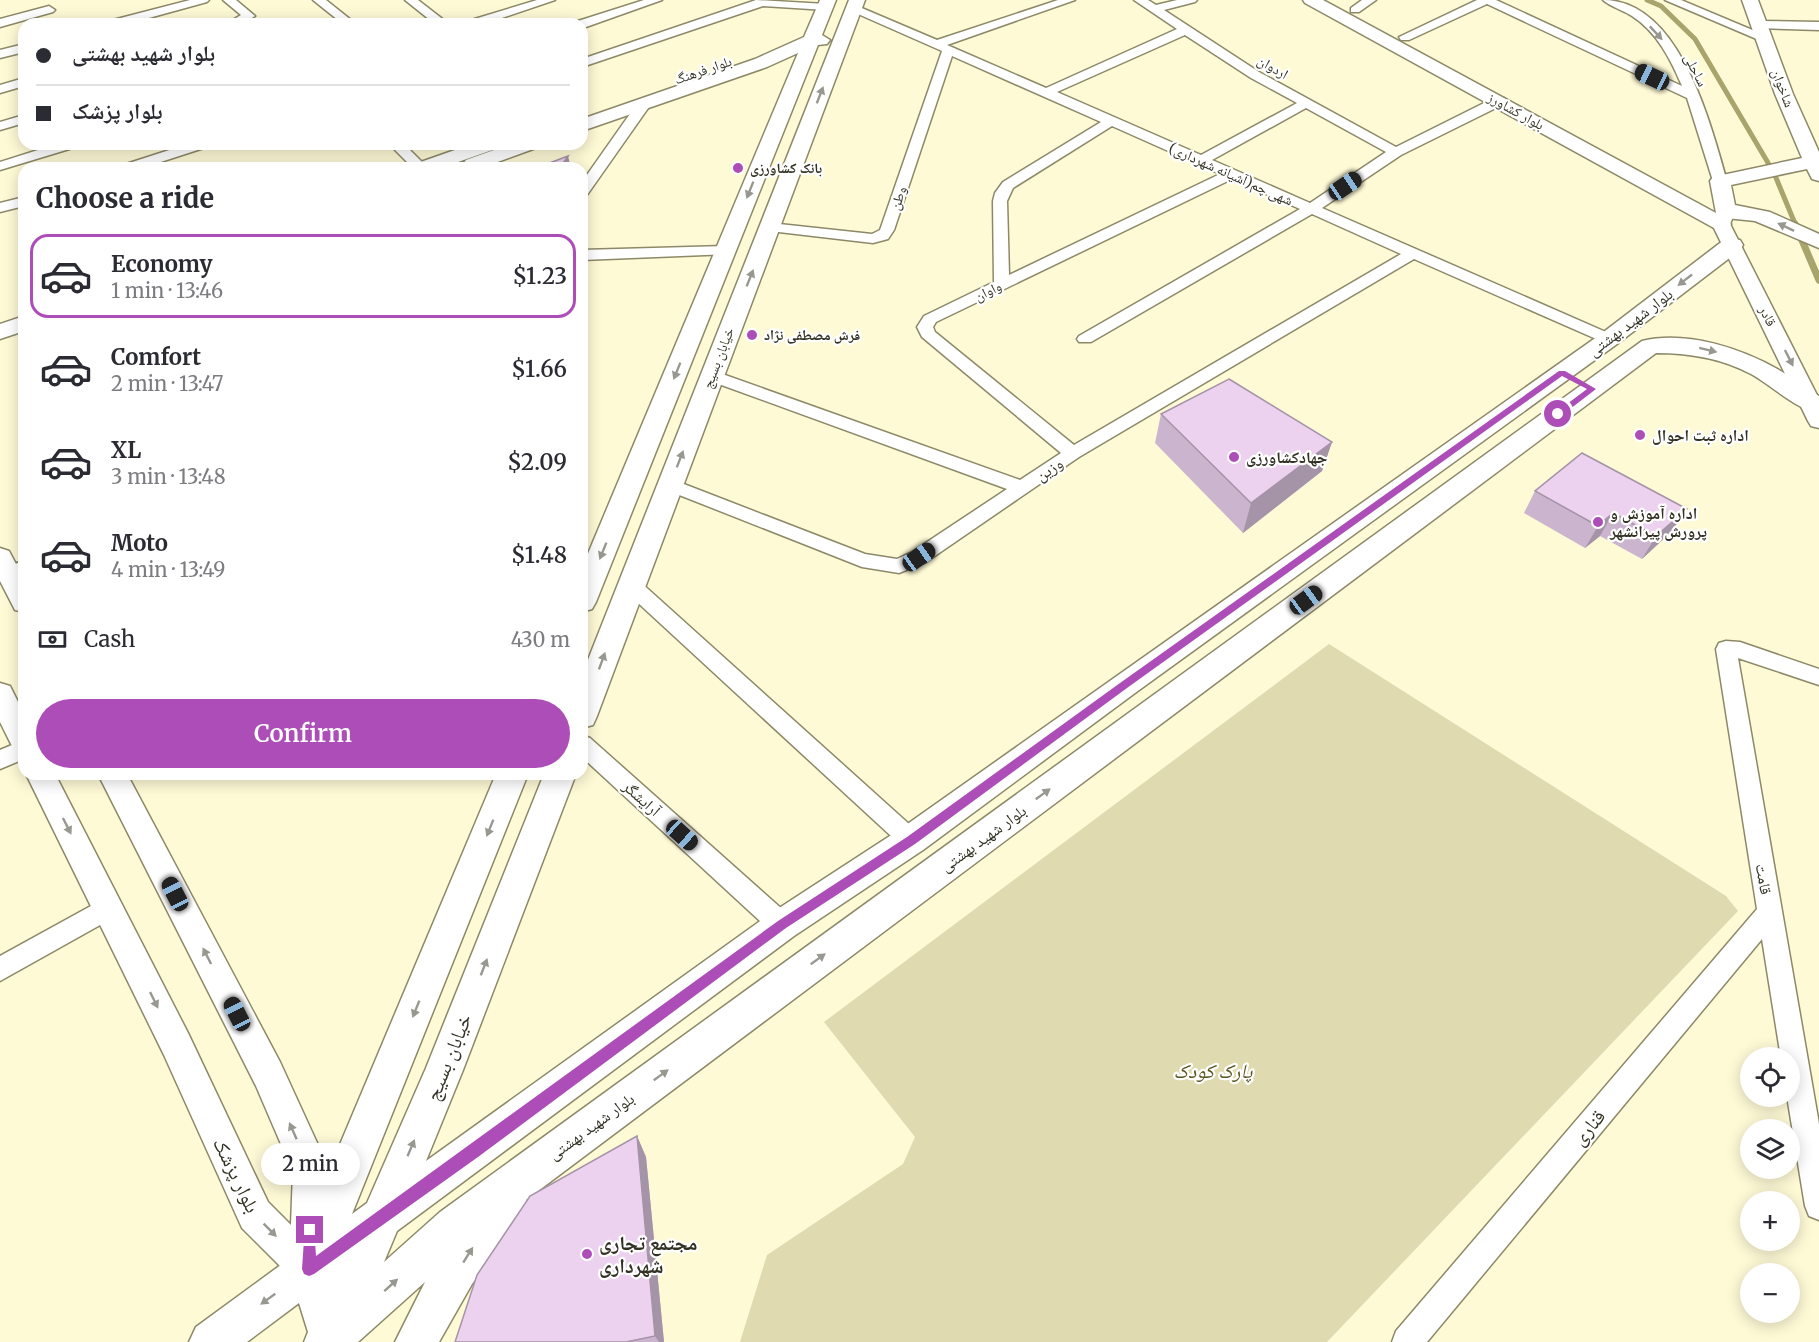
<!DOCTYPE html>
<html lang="en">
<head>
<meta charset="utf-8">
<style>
	body { margin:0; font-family:Merriweather,"Noto Naskh Arabic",serif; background:#f2f2f3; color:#2b2b33; height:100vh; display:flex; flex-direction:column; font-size:22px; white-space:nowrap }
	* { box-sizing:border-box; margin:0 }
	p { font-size:20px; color:#7c7c81 }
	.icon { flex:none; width:33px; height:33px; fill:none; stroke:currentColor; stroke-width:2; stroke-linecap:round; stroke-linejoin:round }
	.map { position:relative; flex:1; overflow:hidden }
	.details { position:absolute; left:18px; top:162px; width:570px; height:618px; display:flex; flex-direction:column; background:#fff; border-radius:18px; box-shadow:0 3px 15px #0003 }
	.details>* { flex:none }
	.hud { position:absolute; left:18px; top:18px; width:570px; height:132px; border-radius:18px; box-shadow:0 3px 15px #0003; display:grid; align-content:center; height:132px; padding:0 18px; background:#fff }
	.controls { position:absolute; left:1740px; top:1047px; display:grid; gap:12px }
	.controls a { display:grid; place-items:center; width:60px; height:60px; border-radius:50%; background:#fff; box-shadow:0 3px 15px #0003; font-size:30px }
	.end { position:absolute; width:27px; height:27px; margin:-14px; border:8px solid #ad4eb8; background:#fff; box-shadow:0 0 0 3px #fff }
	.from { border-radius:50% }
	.bubble { position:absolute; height:42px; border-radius:21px; background:#fff; box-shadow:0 3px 15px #0003; font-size:20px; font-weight:600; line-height:42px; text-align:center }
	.car { position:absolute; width:18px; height:36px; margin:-18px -9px; border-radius:8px; box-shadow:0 0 4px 2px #0007; background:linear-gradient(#222 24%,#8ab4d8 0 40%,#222 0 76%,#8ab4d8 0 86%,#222 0) }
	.hud b { display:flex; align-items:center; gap:21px; height:57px; font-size:22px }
	.hud b+b { border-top:2px solid #e1e1e2 }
	.hud i { width:15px; height:15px; background:#2b2b33 }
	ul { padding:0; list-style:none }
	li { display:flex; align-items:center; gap:18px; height:84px; margin:0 12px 9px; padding:0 6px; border:3px solid transparent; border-radius:18px }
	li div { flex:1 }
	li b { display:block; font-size:22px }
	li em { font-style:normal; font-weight:600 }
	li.on { border-color:#ad4eb8 }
	li>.icon { width:54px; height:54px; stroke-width:1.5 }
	h2 { padding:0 18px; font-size:27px; line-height:72px }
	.pay { display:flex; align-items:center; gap:15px; height:66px; padding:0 18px; font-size:22px }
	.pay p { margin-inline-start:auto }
	.button { display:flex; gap:12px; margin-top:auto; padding:12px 18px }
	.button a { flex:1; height:69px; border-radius:36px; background:#ad4eb8; color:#fff; font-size:24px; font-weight:600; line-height:69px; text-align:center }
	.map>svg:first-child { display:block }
	.green { fill:#dfdab0 }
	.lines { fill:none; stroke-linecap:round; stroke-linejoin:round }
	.stream-far1 { stroke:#a9a36c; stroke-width:5 }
	.stream { stroke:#a9a36c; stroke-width:7 }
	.service-casing { stroke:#8d8968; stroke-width:4 }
	.minor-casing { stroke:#8d8968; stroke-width:3 }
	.tertiary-casing { stroke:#8d8968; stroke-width:3 }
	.secondary-casing { stroke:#8d8968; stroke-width:3 }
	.service { fill:#fff; fill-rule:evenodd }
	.minor { fill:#fff; fill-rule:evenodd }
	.tertiary { fill:#fff; fill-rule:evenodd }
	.secondary { fill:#fff; fill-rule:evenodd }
	.wall { fill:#cbb5ce }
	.shaded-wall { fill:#a593a7 }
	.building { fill:#ecd2ef; stroke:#a593a7; stroke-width:1.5 }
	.oneway { fill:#989891 }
	.route { fill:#ad4eb8 }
	.poi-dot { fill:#ad4eb8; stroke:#fff; stroke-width:2 }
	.labels { text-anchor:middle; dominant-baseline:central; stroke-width:4.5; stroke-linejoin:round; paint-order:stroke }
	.far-street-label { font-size:14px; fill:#323123; stroke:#fff }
	.far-poi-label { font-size:14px; font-weight:bold; fill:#323123; stroke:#fff; text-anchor:start }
	.street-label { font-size:16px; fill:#323123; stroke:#fff }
	.poi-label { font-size:16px; font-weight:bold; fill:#323123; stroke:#fff; text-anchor:start }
	.near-street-label { font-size:20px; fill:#323123; stroke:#fff }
	.near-park-label { font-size:20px; font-style:italic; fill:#5a541d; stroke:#fff }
	.near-poi-label { font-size:20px; font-weight:bold; fill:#323123; stroke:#fff; text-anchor:start }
</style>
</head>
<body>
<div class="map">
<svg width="1819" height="1342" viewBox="0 0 1819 1342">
	<rect width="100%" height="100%" fill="#fefad6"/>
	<path class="green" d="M1329 644 1726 896 1738 911 1327 1342H740L767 1255 903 1164 915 1137 824 1022Z"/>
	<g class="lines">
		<path class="stream-far1" d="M1647 0 1661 6 1695 39 1774 173 1796 226"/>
		<path class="stream" d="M1795 224 1819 280"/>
		<defs>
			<path id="service" d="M24 561V568L0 577V569Z"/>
			<path id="minor" d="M190 0H209L207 2 127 24H107L109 21Z
				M223 0H236L255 16 242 24H226L241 15Z
				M313 0H326L356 24H343Z
				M405 0H418L449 24H435Z
				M537 0H555L484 24H466L468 21Z
				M644 0H662L586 27 582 28V24H576L578 21Z
				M756 0 826 4 832 7 826 10 763 6 582 67V59Z
				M1058 0H1075L947 45 1046 88 1177 29 1134 0H1148L1156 5 1177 0H1197L1195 2 1164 10 1259 72 1396 147 1494 98H1504L1505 101 1504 104 1401 155 1322 208 1615 336 1617 339 1615 342H1603L1414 259 1079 457 926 562 899 573 862 567 664 489 661 485 664 481 670 479 676 481 865 554 897 559 912 552 1007 489 705 379 703 375 705 371 711 370 1020 480 1061 453 922 337 917 327 924 316 994 282 993 201 995 193 1003 182 1101 122 952 56 894 230 888 239 873 243 770 231 763 227 770 223 872 234 880 230 942 51 849 10V6H857L937 40ZM1185 35 1251 78 1297 103 1201 155 1057 92ZM1306 108 1386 152 1310 203 1212 160ZM1112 126 1220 174 1009 275 1007 201 1013 188ZM1232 179 1300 209 1079 336 1077 339 1079 342H1091L1312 214 1401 254 1074 445 935 332 933 327 936 322Z
				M1362 0H1376L1359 12H1351V8Z
				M1477 0H1496L1682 86C1671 60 1657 32 1632 16 1623 10 1611 7 1603 0 1680 0 1710 123 1727 181L1725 184H1715L1713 181 1687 98 1487 4 1409 40H1401L1399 37Z
				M1665 0H1681L1769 37 1767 40H1759Z
				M49 6 55 10 53 12 0 27V19Z
				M1759 21 1819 22V30L1755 28 1753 25Z
				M24 44V52L0 58V50Z
				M24 78V86L0 93V85Z
				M644 100 651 104 587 195 582 196V182L639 101Z
				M24 115V123L0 130V122Z
				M57 144H78L76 147 0 170V162Z
				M188 144H209L207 147 142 168H121L123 165Z
				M389 144H404L428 168H413Z
				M24 197V206L0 212V203Z
				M725 246 733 251 730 254 582 260V250Z
				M631 578 638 580 919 833 923 840 919 847 911 850 903 847 624 590 621 585 624 580Z
				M1726 641 1740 642 1819 669V685L1738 658 1819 1124V1220L1809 1216 1805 1206 1787 1096H1790V1058H1781L1762 939 1427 1342H1392L1396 1331 1757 909 1716 649 1719 643Z
				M582 735 590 738 791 917 794 925 791 933 782 936 773 933 582 757Z
				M24 740V759L0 769V750Z
				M109 896 118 899 121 907 118 915 0 981V956Z"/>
			<path id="tertiary" d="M1726 206 1733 208 1735 212 1730 224 1819 399V428L1811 426 1808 421 1712 224 1719 208Z
				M0 548 9 551 24 579V612L15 610 0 581Z
				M0 683 10 686 24 714V753L14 750 0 722Z
				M26 774H55L188 1033 268 1202 291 1225 293 1172 256 1086 98 774H127L280 1062 324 1158 329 1171 328 1253 325 1261 328 1269 322 1282 309 1288 296 1282 242 1228 164 1055Z"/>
			<path id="secondary" d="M820 0H836L822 35 830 40 827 44 818 45 596 602 592 609 582 612V568L798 53 767 67 582 131V119L755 59 804 37Z
				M849 0H865L597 716 593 725 582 728V675Z
				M1303 0H1323L1716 213 1710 181 1713 177 1802 158 1775 94 1742 0H1758L1793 94 1819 152V181L1812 179 1807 169 1731 185 1735 205 1770 212 1819 234V248L1755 221 1726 218 1731 224 1728 228 1721 230 1714 228 1305 3Z
				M472 144H501L498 148 441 168H412L415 164Z
				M511 144H539L536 148 481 168H466L463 164 466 160Z
				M1732 239 1740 240 1743 245 1740 250 1617 344 1135 693 923 850 794 936 397 1231 384 1262 440 1212 1642 341C1687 330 1745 349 1784 373 1796 380 1807 390 1819 396V412C1799 412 1770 384 1751 374 1721 358 1689 353 1656 353L526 1200 527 1204 521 1218 472 1284 439 1342H395L425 1282 358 1342H304L308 1332 299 1303 247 1342H189L196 1327 293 1256 496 774H528L352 1214 367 1203 426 1068 544 774H576L463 1070 426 1161 770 914 899 830 1601 334 1724 240Z
				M24 316V331L0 339V324Z"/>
		</defs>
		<use href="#service" class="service-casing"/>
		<use href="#minor" class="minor-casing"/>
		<use href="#tertiary" class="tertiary-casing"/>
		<use href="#secondary" class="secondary-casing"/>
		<use href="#service" class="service"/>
		<use href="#minor" class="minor"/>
		<use href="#tertiary" class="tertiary"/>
		<use href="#secondary" class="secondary"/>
	</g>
	<path class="wall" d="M1161 414 1332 442 1322 471 1243 533 1155 443Z
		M1582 453 1672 531 1642 559 1600 536 1585 548 1524 513 1535 491Z
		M637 1136 646 1157 664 1342H455Z"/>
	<path class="shaded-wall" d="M568 156 571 168H560Z
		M1332 442 1322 471 1243 533 1251 503Z
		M1687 509 1672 531 1642 559 1656 536Z
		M1613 513 1600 536 1585 548 1598 526Z
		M637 1136 646 1157 664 1342H659L655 1336Z"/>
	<path class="building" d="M568 156 560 168H536Z
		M1229 379 1332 442 1251 503 1161 414Z
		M1582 453 1687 509 1656 536 1613 513 1598 526 1535 491Z
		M637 1136 655 1336 626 1342H455L477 1275 530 1196Z"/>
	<defs><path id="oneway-solid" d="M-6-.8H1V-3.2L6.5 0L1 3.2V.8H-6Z" transform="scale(1.5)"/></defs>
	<g class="oneway">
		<use href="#oneway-solid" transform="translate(1656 33) rotate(47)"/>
		<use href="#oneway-solid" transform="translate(820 95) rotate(-69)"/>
		<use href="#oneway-solid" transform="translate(750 190) rotate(112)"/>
		<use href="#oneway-solid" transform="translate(1786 227) rotate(-155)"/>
		<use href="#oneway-solid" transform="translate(750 278) rotate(-68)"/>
		<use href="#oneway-solid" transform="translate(1685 280) rotate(142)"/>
		<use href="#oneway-solid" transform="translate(1708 350) rotate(14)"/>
		<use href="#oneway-solid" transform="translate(1789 358) rotate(63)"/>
		<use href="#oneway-solid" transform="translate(677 371) rotate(112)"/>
		<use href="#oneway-solid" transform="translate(680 459) rotate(-69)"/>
		<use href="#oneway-solid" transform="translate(603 551) rotate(112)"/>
		<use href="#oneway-solid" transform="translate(602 661) rotate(-70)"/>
		<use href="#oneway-solid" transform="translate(1043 794) rotate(-36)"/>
		<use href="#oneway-solid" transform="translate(67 826) rotate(63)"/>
		<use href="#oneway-solid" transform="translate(490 828) rotate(112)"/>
		<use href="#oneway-solid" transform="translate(207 956) rotate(-117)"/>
		<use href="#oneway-solid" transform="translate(818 959) rotate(-36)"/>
		<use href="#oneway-solid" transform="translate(484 967) rotate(-69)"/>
		<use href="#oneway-solid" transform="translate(154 1000) rotate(64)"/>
		<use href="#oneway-solid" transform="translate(416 1009) rotate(112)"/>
		<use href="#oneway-solid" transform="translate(661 1075) rotate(-36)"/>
		<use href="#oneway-solid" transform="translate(293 1131) rotate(-114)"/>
		<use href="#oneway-solid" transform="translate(411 1148) rotate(-67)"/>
		<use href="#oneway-solid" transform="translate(270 1230) rotate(45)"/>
		<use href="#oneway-solid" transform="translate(468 1255) rotate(-58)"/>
		<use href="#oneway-solid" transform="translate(391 1285) rotate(-42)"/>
		<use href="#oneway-solid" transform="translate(268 1299) rotate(144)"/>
	</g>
	<path class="route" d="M1559 371H1565L1596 389 1561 416H1555V413L1587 389 1562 376 1127 688 915 844 786 928 478 1157 314 1274 309 1276 304 1274 302 1269 305 1225 310 1223 314 1225 316 1256 778 921 907 837 1120 683Z"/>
	<g class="poi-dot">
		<circle cx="738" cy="168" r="6"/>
		<circle cx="752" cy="335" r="6"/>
		<circle cx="1640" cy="435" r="6"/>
		<circle cx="1234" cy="457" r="6"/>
		<circle cx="1598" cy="522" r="6"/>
		<circle cx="587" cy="1254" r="6"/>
	</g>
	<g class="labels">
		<g class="far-street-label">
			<text transform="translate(1273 67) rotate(30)">اردوان</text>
			<text transform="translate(703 70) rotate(-19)">بلوار فرهنگ</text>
			<text transform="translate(1696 70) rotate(63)">ساحلی</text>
			<text transform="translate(1783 88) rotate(69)">شاخوان</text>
			<text transform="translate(1516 111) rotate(29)">بلوار کشاورز</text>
			<text transform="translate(1231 174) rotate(24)">شهی چم(آشیانه شهرداری)</text>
			<text transform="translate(898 198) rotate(-71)">وطن</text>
			<text transform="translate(988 291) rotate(-26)">واوان</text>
			<text transform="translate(1768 316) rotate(63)">قادر</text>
			<text transform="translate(718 358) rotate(-69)">خیابان بسیج</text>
		</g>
		<g class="far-poi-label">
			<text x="750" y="168">بانک کشاورزی</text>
			<text x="764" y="335">فرش مصطفی نژاد</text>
		</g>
		<g class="street-label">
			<text transform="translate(1630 322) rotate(-37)">بلوار شهید بهشتی</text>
			<text transform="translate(1049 469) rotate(-33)">وزین</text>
			<text transform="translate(642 798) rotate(42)">آرایشگر</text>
			<text transform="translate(983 838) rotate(-36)">بلوار شهید بهشتی</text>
			<text transform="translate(1764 879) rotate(80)">قامت</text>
			<text transform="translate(591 1126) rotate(-36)">بلوار شهید بهشتی</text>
		</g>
		<g class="poi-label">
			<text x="1652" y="435">اداره ثبت احوال</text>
			<text x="1246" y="457">جهادکشاورزی</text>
			<text x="1610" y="513">اداره آموزش و<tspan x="1610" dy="18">پرورش پیرانشهر</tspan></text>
		</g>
		<g class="near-street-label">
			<text transform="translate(448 1057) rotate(-68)">خیابان بسیج</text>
			<text transform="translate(1588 1127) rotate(-50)">قناری</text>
			<text transform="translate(237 1175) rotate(64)">بلوار پزشک</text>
		</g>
		<g class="near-park-label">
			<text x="1213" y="1070">پارک کودک</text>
		</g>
		<g class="near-poi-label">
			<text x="599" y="1242">مجتمع تجاری<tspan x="599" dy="23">شهرداری</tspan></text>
		</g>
	</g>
</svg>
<div class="controls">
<a><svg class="icon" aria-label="locate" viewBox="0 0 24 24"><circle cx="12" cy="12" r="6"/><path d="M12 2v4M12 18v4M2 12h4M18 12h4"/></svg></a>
<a><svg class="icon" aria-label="layers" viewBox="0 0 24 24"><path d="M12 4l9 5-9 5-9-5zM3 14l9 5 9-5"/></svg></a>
<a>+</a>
<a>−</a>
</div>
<i class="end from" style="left:1558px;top:414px"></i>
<i class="end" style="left:310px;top:1230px"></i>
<div class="bubble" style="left:261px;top:1143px;width:99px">2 min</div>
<i class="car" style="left:1652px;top:77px;rotate:295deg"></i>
<i class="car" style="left:1345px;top:186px;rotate:56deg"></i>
<i class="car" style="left:919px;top:557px;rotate:55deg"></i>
<i class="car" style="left:1306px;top:600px;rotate:54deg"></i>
<i class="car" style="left:682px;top:835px;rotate:132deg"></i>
<i class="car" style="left:175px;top:894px;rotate:333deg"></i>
<i class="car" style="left:237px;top:1014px;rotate:333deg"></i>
<div class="hud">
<b><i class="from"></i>بلوار شهید بهشتی</b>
<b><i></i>بلوار پزشک</b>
</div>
<section class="details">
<h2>Choose a ride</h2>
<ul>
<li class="on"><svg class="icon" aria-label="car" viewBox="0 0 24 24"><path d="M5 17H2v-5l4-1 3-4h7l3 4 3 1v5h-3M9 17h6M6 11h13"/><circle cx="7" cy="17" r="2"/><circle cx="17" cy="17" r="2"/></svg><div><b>Economy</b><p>1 min · 13:46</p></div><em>$1.23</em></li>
<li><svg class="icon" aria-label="car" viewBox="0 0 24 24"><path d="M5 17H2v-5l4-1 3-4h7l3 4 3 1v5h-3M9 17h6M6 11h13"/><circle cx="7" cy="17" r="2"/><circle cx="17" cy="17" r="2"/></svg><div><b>Comfort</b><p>2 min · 13:47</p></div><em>$1.66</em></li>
<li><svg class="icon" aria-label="car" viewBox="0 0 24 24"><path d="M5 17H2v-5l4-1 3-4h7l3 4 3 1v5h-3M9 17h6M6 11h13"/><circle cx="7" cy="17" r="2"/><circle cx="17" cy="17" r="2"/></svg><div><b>XL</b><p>3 min · 13:48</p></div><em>$2.09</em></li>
<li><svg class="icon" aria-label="car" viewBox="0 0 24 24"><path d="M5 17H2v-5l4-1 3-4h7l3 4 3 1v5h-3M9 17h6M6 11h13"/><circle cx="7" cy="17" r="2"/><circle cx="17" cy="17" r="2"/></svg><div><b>Moto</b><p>4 min · 13:49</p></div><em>$1.48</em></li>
</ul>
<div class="pay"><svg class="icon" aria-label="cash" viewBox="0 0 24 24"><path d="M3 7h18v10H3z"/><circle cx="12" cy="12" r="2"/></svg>Cash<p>430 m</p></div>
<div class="button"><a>Confirm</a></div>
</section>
</div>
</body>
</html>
